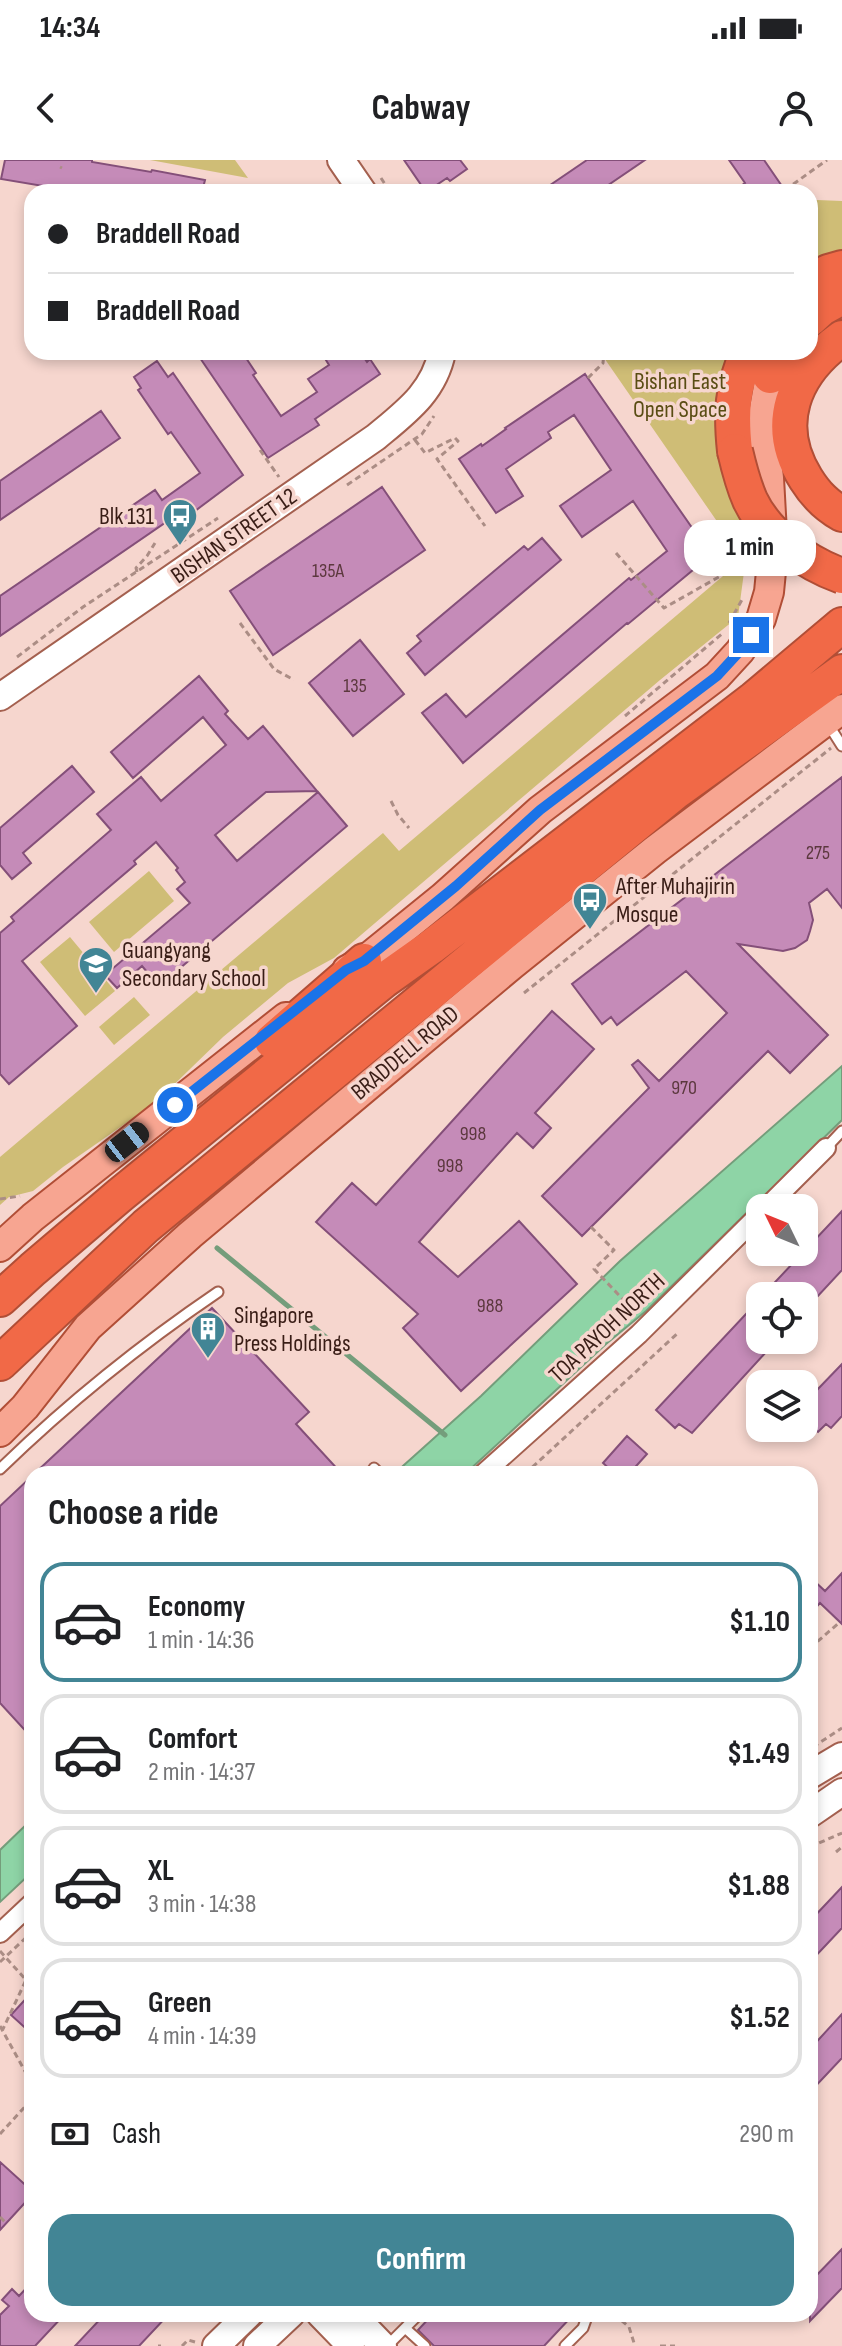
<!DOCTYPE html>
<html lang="en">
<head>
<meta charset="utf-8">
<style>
	body { margin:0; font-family:"Sofia Sans Condensed",sans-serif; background:#f2f2f2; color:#202124; height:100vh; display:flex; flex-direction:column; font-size:30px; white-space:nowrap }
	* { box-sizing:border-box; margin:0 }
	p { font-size:26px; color:#757577 }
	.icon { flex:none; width:44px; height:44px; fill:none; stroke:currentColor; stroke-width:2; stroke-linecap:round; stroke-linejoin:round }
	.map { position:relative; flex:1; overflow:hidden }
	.side { position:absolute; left:24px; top:1306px; width:794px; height:856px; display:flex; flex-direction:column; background:#fff; border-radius:24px; box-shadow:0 4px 12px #0003 }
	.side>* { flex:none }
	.top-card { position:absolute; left:24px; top:24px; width:794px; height:176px; border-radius:24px; box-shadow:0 4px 12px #0003; display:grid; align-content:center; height:176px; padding:0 24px; background:#fff }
	.needle { width:52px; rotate:313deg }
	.fabs { position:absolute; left:746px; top:1034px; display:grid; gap:16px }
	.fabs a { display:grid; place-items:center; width:72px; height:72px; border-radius:16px; background:#fff; box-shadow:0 4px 12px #0003; font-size:40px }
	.end { position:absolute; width:36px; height:36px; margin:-18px; border:10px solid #1a73e8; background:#fff; box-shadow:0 0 0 4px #fff }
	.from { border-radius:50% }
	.bubble { position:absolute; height:56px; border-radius:24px; background:#fff; box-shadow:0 4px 12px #0003; font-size:26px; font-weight:700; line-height:56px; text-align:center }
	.car { position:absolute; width:24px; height:48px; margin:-24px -12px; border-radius:10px; box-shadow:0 0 6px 2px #0007; background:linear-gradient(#222 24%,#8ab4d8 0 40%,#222 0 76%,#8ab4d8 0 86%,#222 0) }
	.top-card b { display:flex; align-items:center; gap:28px; height:76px; font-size:30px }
	.top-card b+b { border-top:2px solid #e0e0e0 }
	.top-card i { width:20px; height:20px; background:#202124 }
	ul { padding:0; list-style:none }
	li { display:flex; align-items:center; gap:24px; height:120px; margin:0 16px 12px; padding:0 8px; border:4px solid #e0e0e0; border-radius:24px }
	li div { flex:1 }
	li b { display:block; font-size:30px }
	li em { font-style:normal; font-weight:700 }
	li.active { border-color:#428595 }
	li>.icon { width:72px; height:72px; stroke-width:1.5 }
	h2 { padding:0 24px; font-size:36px; line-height:96px }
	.pay { display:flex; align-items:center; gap:20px; height:88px; padding:0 24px; font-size:30px }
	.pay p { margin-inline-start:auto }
	.button { display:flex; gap:16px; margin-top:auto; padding:16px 24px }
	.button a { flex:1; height:92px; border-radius:24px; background:#428595; color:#fff; font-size:32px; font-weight:700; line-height:92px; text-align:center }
	.status { display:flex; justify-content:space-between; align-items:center; height:56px; padding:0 40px; background:#fff; direction:ltr }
	.status svg { height:22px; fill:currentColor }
	header { display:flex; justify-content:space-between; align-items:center; height:104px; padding:0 24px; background:#fff; font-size:36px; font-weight:700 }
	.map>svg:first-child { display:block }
	.green { fill:#cfbd76 }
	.water { fill:#8ed4a6; stroke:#749d7b; stroke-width:2 }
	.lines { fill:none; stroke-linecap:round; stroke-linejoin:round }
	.stream { stroke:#749d7b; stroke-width:5 }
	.building { fill:#c58bb8; stroke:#844f79; stroke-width:2 }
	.lane-casing { stroke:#a4604f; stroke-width:13 }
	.street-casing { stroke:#a4604f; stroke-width:22 }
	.secondary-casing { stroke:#a4604f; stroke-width:30 }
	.primary-casing { stroke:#b14e36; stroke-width:32 }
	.highway-casing { stroke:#b14e36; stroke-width:38 }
	.path { stroke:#ab8d85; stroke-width:3; stroke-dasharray:6 4; stroke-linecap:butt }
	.lane { stroke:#fff; stroke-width:9 }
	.street { stroke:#fff; stroke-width:18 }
	.secondary { stroke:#fff; stroke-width:26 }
	.primary { stroke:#f7a591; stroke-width:28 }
	.highway { stroke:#f16947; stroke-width:34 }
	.highway-bridge-casing { stroke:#b14e36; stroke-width:38; stroke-linecap:butt }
	.highway-bridge { stroke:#f16947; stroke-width:34 }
	.route { stroke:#1a73e8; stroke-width:10 }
	.labels { text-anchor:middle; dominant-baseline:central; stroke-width:7; stroke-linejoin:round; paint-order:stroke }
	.number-label { font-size:20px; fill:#5c383e }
	.park-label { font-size:24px; fill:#594c13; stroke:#f6d6ce }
	.poi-label { font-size:24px; fill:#391d16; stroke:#f6d6ce; text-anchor:start }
	.street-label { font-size:24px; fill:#391d16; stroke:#f6d6ce }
</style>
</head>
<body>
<div class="status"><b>14:34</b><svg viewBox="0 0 49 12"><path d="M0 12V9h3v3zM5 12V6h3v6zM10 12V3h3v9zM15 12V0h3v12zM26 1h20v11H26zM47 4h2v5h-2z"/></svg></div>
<header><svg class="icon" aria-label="back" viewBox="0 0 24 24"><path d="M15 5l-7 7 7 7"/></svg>Cabway<svg class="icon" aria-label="person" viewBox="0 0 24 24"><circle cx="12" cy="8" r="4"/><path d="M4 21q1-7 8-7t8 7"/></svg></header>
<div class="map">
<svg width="842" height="2186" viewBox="0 0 842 2186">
	<rect width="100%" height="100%" fill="#f6d6ce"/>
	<path class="green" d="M150 0H235L248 18Z
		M817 40 842 41V94L810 108V45Z
		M600 192H734L746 397 738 457 660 520 334 798 288 823 223 877 155 943 63 1007 33 1031 9 1037 0 1045V997L383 673 399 691 743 399Z
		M149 711 174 741 114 792 89 762Z
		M70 777 115 831 85 856 40 802Z
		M134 837 150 855 114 885 99 867Z"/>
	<path class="water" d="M842 906V960L646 1151 606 1184 465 1314H394L481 1236 620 1101Z
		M32 1659V1712L0 1742V1690Z"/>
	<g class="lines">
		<path class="stream" d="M217 1088 445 1275"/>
	</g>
	<path class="building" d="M5 0H92V2L151 12 152 10 205 20 202 32H79L1 19Z
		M404 0H460L467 9 450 21 447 18 426 32Z
		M587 0H645L598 32H540Z
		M729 0H764L786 32H732L745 23Z
		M196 192H242L256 213 253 215 281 256 317 232 308 219 329 205 321 192H360L367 202 370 199 380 214 315 259 319 265 268 298Z
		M157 201 168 217 173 213 243 315 195 351 191 345 0 476V436L155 330 162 340 200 313 171 272 168 274 138 230 141 228 134 217Z
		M585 214 711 395 628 464 627 463 463 603 422 553 446 534 466 557 629 418 631 420 667 391 633 341 582 377 560 346 611 310 574 255 548 272 551 278 506 309 523 336 496 353 459 299 481 284 482 286 506 269 505 268Z
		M101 251 120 278 0 360V321Z
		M382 327 425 390 273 495 230 431Z
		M542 378 561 400 425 515 407 493 421 481 417 476 524 386 528 390Z
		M360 480 404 534 353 576 309 523Z
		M199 516 228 551 225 554 248 579 263 566 317 631 266 632 215 675 237 701 318 632 347 666 159 826 142 806 117 828 105 815 190 743 177 729 185 722 176 710 178 708 156 682 134 701 136 704 22 801 77 866 9 924 0 914V773L14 761 11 757 111 670 97 654 141 617 161 641 226 585 203 557 133 618 111 592Z
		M72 606 94 632 23 693 31 703 12 719 0 705V668Z
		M842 617V748L827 729 809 743 813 760 810 771 807 780 795 788 783 791 738 784 828 875 790 913 768 891 582 1076 542 1036 649 928 632 905 638 900 659 921 727 853 686 811 617 865 611 857 602 864 572 824Z
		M552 851 594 889 535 953 551 968 533 988 517 973 419 1082 458 1117 519 1061 577 1124 461 1231 403 1168 418 1154 316 1062 352 1023 376 1045Z
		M842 1051V1110L804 1151V1136H762Z
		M760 1139V1180H777L692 1273 679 1264 675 1268 656 1250Z
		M212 1148 309 1252 296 1264 342 1314H34Z
		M842 1204V1256L831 1268 826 1264 818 1272 804 1260V1219L816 1231Z
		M627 1276 647 1294 629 1314H615L603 1303Z
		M32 1316V1578L0 1543V1346Z
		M842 1413V1464L820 1443 810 1454V1417L825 1431Z
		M842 1727V1768L810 1802V1761Z
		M32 1832V1874L11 1855Z
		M842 1854V1898L810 1932V1889Z
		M0 2002 32 2031V2035L0 2070Z
		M842 2089V2128L810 2161V2122Z
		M32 2122V2154H65L35 2186H0V2155L9 2146 2 2140 12 2129 19 2136Z
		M105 2154H169L139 2186H75Z
		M433 2154H574L544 2186H434L418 2170Z"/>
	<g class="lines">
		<defs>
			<path id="lane" d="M828 564 842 586
				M826 988 842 971
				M374 1308 380 1314
				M0 1309C68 1243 140 1185 218 1132
				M405 2168 425 2186
				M387 2186 419 2154
				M565 2186 583 2168 588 2154"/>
			<path id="street" d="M766 1048 826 988
				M483 1314 639 1174 760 1054
				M0 1773 32 1743"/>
			<path id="secondary" d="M341 0 363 32
				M0 537 376 277C406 252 434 232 442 192
				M810 1615 842 1596
				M810 1654 842 1632
				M320 2154 351 2186
				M352 2154 383 2186
				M216 2186 249 2154
				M257 2186 291 2154"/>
			<path id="primary" d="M347 810 364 801 443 737 540 650 717 516 740 491 761 459 769 432 773 391 769 318 762 260 770 216 783 201
				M0 1087 33 1057 286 857
				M0 1272 25 1247 88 1167 190 1075 512 805 655 690 842 549"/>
			<path id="highway" d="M810 122 828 112 842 108
				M810 159 822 148 842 137
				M842 178C793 213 772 265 806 319 816 335 826 345 842 354
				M770 216 781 192
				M735 291C731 253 732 228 748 192
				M272 881 364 801
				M0 1139 33 1109 120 1035 383 821 431 787 754 539 842 465
				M0 1203 146 1066 674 633 842 512"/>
		</defs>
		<use href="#lane" class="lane-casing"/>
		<use href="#street" class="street-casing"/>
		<use href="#secondary" class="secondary-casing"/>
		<use href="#primary" class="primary-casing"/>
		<use href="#highway" class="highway-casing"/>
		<path class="path" d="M60 7 62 8
			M381 18 390 32
			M785 30 827 0
			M588 218 603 203 604 192
			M415 280 425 293 455 278 458 281 437 299 485 366
			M260 290 279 317
			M347 325 422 274 434 256
			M616 393 664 448 747 401H751
			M137 412 136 408 147 396 155 383
			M240 463 274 509 294 520
			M729 463 743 438
			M17 497 83 447 218 358
			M625 556 723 473
			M391 641 398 655 409 668
			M524 833 831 588
			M0 1039 20 1036
			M591 1067 614 1090 594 1109 636 1153
			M525 1314 679 1172
			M810 1488 840 1462
			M813 1587 842 1568
			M810 1687 842 1673
			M836 1692 842 1687
			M0 1791 26 1820 3 1869
			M0 1802 32 1772
			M0 1866 32 1924
			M0 1974 32 1939
			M0 2057 6 2063
			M614 2154 629 2167 635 2186
			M158 2186H161
			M182 2186 188 2180 195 2182
			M660 2186H675"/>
		<use href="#lane" class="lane"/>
		<use href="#street" class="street"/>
		<use href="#secondary" class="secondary"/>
		<use href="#primary" class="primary"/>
		<use href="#highway" class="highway"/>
		<defs>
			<path id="highway-bridge" d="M735 291C739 308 743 324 750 340 767 376 806 403 842 416"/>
		</defs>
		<use href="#highway-bridge" class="highway-bridge-casing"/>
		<use href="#highway-bridge" class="highway-bridge"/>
	</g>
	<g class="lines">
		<path class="route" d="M175 945 317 833 346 810 364 801 456 726 540 650 717 516 740 491 751 475"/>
	</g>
	<defs>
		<symbol id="bus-pin" viewBox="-11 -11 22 30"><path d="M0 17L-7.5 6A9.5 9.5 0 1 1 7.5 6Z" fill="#428595" stroke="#f6d6ce"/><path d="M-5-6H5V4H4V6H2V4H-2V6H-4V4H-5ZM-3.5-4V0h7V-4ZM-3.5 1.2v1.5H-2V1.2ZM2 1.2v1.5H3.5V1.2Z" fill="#fff"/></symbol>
		<symbol id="school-pin" viewBox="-11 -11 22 30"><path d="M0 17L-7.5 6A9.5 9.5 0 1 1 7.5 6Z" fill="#428595" stroke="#f6d6ce"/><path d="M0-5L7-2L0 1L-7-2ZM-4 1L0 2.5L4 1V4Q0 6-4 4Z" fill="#fff"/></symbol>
		<symbol id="building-pin" viewBox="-11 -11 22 30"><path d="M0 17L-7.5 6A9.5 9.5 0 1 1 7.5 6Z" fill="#428595" stroke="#f6d6ce"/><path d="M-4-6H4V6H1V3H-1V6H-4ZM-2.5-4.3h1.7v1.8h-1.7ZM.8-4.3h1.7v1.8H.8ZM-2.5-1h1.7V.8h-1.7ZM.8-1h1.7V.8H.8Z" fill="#fff"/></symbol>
	</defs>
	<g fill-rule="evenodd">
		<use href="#bus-pin" x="160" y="336" width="40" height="54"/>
		<use href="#bus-pin" x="570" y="720" width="40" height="54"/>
		<use href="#school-pin" x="76" y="784" width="40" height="54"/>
		<use href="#building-pin" x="188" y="1149" width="40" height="54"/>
	</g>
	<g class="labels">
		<g class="number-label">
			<text x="328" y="411">135A</text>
			<text x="355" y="526">135</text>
			<text x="818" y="693">275</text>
			<text x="684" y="928">970</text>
			<text x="473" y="974">998</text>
			<text x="450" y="1006">998</text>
			<text x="490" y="1146">988</text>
		</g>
		<g class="park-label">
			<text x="680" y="221">Bishan East<tspan x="680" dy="28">Open Space</tspan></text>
		</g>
		<g class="poi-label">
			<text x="154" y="356" text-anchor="end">Blk 131</text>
			<text x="616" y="726">After Muhajirin<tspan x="616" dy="28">Mosque</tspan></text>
			<text x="122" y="790">Guangyang<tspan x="122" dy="28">Secondary School</tspan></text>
			<text x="234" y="1155">Singapore<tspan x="234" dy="28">Press Holdings</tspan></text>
		</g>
		<g class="street-label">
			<text transform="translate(234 376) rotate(-35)">BISHAN STREET 12</text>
			<text transform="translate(405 893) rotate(-40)">BRADDELL ROAD</text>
			<text transform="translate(607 1168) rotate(-43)">TOA PAYOH NORTH</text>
		</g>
	</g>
</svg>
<div class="fabs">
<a><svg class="needle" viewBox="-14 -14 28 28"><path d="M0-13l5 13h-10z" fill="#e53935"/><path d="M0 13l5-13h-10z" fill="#757577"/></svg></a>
<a><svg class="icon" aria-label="locate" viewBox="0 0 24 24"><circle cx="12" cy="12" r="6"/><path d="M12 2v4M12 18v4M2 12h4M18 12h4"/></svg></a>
<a><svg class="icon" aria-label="layers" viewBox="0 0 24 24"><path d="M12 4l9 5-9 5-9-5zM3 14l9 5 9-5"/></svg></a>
</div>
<i class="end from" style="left:175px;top:945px"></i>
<i class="end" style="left:751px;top:475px"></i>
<div class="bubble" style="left:684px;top:360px;width:132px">1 min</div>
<i class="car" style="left:127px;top:982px;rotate:52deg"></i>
<div class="top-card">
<b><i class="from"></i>Braddell Road</b>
<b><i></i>Braddell Road</b>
</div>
<section class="side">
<h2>Choose a ride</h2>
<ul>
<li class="active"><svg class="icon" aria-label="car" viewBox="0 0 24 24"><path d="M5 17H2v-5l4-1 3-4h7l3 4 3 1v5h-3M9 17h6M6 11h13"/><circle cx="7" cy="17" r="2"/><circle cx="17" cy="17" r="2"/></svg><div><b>Economy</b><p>1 min · 14:36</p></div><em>$1.10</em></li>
<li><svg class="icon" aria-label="car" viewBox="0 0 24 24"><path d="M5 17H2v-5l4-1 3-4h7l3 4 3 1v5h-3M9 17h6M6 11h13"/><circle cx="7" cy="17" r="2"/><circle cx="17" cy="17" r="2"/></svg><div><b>Comfort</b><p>2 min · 14:37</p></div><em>$1.49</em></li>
<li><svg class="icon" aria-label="car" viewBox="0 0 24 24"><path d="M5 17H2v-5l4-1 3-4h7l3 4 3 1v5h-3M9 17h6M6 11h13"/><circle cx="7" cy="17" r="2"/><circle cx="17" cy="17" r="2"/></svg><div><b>XL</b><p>3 min · 14:38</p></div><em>$1.88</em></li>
<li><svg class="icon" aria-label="car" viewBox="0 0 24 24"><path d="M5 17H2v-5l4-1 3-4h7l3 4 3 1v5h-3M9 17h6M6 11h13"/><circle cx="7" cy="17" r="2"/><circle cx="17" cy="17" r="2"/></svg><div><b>Green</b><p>4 min · 14:39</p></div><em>$1.52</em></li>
</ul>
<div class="pay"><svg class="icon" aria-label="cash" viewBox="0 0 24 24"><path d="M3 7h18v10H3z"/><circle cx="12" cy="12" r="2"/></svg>Cash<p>290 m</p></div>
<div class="button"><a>Confirm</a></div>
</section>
</div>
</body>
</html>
